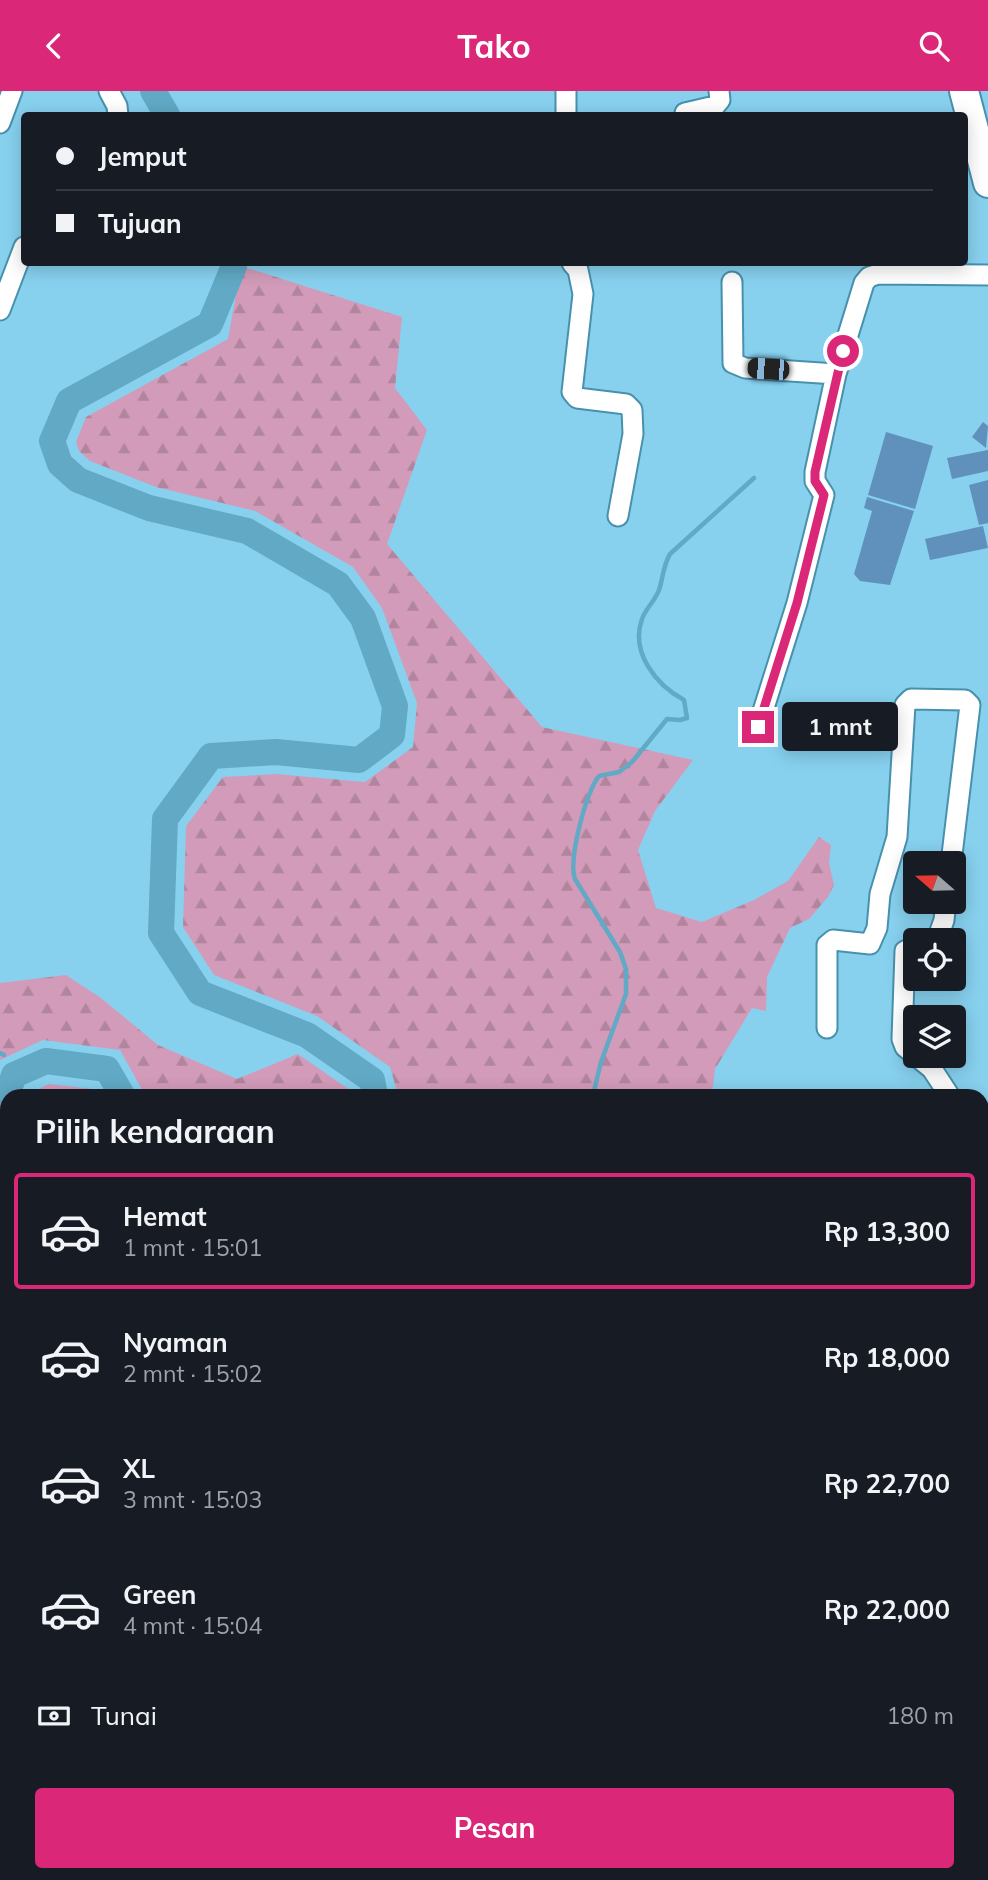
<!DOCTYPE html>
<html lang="id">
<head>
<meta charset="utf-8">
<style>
	body { margin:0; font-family:Mulish,sans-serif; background:#20242c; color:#f1f3f6; height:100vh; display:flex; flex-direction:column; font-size:26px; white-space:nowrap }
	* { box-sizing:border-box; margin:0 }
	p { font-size:23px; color:#9ea1a6 }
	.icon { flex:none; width:38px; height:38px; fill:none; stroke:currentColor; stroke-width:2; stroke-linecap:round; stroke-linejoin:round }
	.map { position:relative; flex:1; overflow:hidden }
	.panel { position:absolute; left:0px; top:998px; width:989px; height:793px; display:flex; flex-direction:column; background:#171b24; border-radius:21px 21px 0 0; box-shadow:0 4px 18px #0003 }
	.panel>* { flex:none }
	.top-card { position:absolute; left:21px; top:21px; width:947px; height:154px; border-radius:7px; box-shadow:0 4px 18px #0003; display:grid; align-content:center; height:154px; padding:0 35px; background:#171b24 }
	.needle { width:46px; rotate:290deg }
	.tools { position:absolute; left:903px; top:760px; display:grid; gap:14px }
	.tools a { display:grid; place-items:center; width:63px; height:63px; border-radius:7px; background:#171b24; box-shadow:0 4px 18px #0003; font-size:35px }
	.end { position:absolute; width:32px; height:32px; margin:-16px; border:9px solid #db2777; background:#fff; box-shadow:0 0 0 4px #fff }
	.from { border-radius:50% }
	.bubble { position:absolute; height:49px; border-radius:7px; background:#171b24; box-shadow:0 4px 18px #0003; font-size:23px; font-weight:700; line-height:49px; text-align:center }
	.car { position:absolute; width:21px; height:42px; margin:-21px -10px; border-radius:9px; box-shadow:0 0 5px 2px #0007; background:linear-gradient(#222 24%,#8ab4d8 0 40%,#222 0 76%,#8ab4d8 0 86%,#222 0) }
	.top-card b { display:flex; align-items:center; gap:24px; height:66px; font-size:26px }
	.top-card b+b { border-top:2px solid #363941 }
	.top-card i { width:18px; height:18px; background:#f1f3f6 }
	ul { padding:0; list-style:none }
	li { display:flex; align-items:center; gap:21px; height:116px; margin:0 14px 10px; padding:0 21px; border:4px solid transparent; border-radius:7px }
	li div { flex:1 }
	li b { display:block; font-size:26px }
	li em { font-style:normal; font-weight:700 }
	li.active { border-color:#db2777 }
	li>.icon { width:63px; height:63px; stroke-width:1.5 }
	h2 { padding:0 35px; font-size:32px; line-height:84px }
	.pay { display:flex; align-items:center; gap:18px; height:77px; padding:0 35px; font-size:26px }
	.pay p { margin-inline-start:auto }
	.primary-button { display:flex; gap:14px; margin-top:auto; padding:14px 35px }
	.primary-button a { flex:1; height:80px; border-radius:7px; background:#db2777; color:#fff; font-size:28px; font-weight:700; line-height:80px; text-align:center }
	header { display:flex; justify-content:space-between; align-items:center; height:91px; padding:0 35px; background:#db2777; color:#fff; font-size:32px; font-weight:700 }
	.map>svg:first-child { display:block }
	.forest { fill:url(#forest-firs) }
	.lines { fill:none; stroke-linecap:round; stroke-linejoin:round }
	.stream { stroke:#61a9c5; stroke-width:4.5 }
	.river { stroke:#61a9c5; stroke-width:26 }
	.building { fill:#5f91bc }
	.minor-casing { stroke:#4791ad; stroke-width:23 }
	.highway-casing { stroke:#4791ad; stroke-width:32 }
	.minor { stroke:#fff; stroke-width:19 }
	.highway { stroke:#fff; stroke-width:28 }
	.route { stroke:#db2777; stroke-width:9 }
</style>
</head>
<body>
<header><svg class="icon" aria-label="back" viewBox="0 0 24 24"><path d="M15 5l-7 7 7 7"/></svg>Tako<svg class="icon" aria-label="search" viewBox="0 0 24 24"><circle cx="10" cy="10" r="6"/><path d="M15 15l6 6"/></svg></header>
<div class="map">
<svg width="988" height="1789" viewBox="0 0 988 1789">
	<defs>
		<pattern id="forest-firs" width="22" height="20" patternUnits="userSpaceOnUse" patternTransform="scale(1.75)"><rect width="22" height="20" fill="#d29bb9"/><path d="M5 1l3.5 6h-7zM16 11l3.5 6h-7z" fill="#b2859e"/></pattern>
	</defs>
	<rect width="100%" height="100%" fill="#87d1ef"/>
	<path class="forest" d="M241 175 402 226 395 297 427 339 387 453 542 636 693 669 655 720 638 759 656 817 702 831 754 809 788 790 819 746 831 754 829 772 834 794 828 806 809 828 790 837 767 886 766 920 752 917 715 978 712 1004H398L390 976 317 925 214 884 183 836 186 735 223 686 276 683 365 691 413 656 417 612 382 517 353 476 255 420 156 396 90 370 79 360 76 351 86 326 228 248Z
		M66 884 101 907 158 954 237 988 298 963 354 1002V1004H145L120 959 43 949 0 969V892Z
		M49 993 93 998 97 1004H30L32 1001Z
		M0 1082 7 1093V1249L0 1233Z
		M7 1274V1527L0 1524V1452L5 1441 0 1431V1275Z
		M0 1571 7 1574V1667H0Z
		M14 1783H525L521 1789H16Z"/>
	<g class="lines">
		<path class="stream" d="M0 962 4 964
			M593 1004 601 971 626 903V878L620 861 575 788C568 769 586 700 599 685L619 681 632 671 667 628 680 629 687 627 684 609C656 594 630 561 642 528 646 517 655 510 659 499 663 487 663 475 670 463L754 387
			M0 1368 7 1372
			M459 1789 463 1783"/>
		<path class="river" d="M153 0 167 24
			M233 172 234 175 210 233 69 310 52 350 60 373 78 389 149 417 247 440 338 493 363 527 395 615 392 644 359 669 276 661 211 665 165 728 161 842 200 902 307 944 372 989 375 1004
			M7 1004 14 984 46 970 107 978 122 1004
			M0 1026 7 1006
			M0 1042 7 1053
			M0 1689 7 1688"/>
	</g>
	<path class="building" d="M983 331 988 335 986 357 972 346Z
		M886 341 933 355 915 418 868 404Z
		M988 359V380L952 388 947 367Z
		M988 389V432L979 434 969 394Z
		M867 406 914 420 890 494 860 490 854 483 872 420 864 417Z
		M983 435 988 457 930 469 925 448Z
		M988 1115V1132L982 1130Z
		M982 1224 988 1227V1241L982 1256Z
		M982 1315 988 1317V1339L982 1338Z
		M982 1367 988 1369V1391L982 1389Z
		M988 1434V1462L982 1460V1451Z
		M982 1536 988 1538V1555L985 1557 983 1565Z
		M757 1783H764L774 1789H756Z
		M827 1783H864L866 1784 863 1789H833Z"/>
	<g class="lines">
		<defs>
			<path id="minor" d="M109 0 117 15 118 24
				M685 22 715 15 720 9 719 0
				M566 24V0
				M0 32 12 0
				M572 172 578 179 583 203 572 301 577 307 626 313 632 319 633 343 618 425
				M732 191 733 272 745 277 836 283
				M0 219 24 156
				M758 636 797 512 824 404 815 390V381L836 283 864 192 869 186 878 183 988 184
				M937 849 944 829 946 810
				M915 855 905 860 902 948 905 956 932 978 949 1004
				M827 937V854L833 849 870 853 877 837 880 803 897 746 905 614 911 608 965 609 970 614 951 772
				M982 1059 988 1066
				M982 1182 988 1185
				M982 1257 988 1260
				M982 1504 988 1506
				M719 1789 721 1783
				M811 1789 813 1783"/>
			<path id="highway" d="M964 0 988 92"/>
		</defs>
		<use href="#minor" class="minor-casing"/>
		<use href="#highway" class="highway-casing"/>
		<use href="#minor" class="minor"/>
		<use href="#highway" class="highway"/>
	</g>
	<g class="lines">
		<path class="route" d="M758 636 797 512 824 404 815 390V381L843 260"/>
	</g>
</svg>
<div class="tools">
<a><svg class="needle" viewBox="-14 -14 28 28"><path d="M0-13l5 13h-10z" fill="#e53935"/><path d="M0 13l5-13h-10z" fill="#9ea1a6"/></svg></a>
<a><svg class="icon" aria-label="locate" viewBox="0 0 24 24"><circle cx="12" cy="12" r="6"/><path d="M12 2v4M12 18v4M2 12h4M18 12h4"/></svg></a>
<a><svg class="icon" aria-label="layers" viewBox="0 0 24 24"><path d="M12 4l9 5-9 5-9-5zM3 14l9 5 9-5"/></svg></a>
</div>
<i class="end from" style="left:843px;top:260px"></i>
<i class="end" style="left:758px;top:636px"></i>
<div class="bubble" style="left:782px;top:611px;width:116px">1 mnt</div>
<i class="car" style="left:768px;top:278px;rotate:274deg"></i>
<div class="top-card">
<b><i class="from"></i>Jemput</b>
<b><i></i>Tujuan</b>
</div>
<section class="panel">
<h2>Pilih kendaraan</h2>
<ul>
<li class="active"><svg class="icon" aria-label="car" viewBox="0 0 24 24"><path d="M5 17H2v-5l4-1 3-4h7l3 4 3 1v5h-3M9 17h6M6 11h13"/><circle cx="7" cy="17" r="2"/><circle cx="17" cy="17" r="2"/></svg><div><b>Hemat</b><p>1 mnt · 15:01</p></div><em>Rp 13,300</em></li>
<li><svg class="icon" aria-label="car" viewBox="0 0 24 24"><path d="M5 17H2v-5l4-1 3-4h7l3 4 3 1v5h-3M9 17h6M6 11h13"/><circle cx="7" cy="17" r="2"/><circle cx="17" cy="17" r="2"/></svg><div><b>Nyaman</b><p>2 mnt · 15:02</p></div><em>Rp 18,000</em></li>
<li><svg class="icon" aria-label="car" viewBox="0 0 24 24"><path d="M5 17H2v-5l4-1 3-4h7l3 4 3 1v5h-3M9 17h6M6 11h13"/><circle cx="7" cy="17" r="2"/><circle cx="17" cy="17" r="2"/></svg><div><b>XL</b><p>3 mnt · 15:03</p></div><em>Rp 22,700</em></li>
<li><svg class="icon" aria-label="car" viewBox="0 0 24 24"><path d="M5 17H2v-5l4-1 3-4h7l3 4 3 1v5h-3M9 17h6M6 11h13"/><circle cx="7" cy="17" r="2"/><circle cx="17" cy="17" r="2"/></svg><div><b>Green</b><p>4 mnt · 15:04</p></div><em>Rp 22,000</em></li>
</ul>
<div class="pay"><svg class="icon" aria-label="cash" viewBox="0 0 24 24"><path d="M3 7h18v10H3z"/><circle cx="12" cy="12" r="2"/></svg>Tunai<p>180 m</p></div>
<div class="primary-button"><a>Pesan</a></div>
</section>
</div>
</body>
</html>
